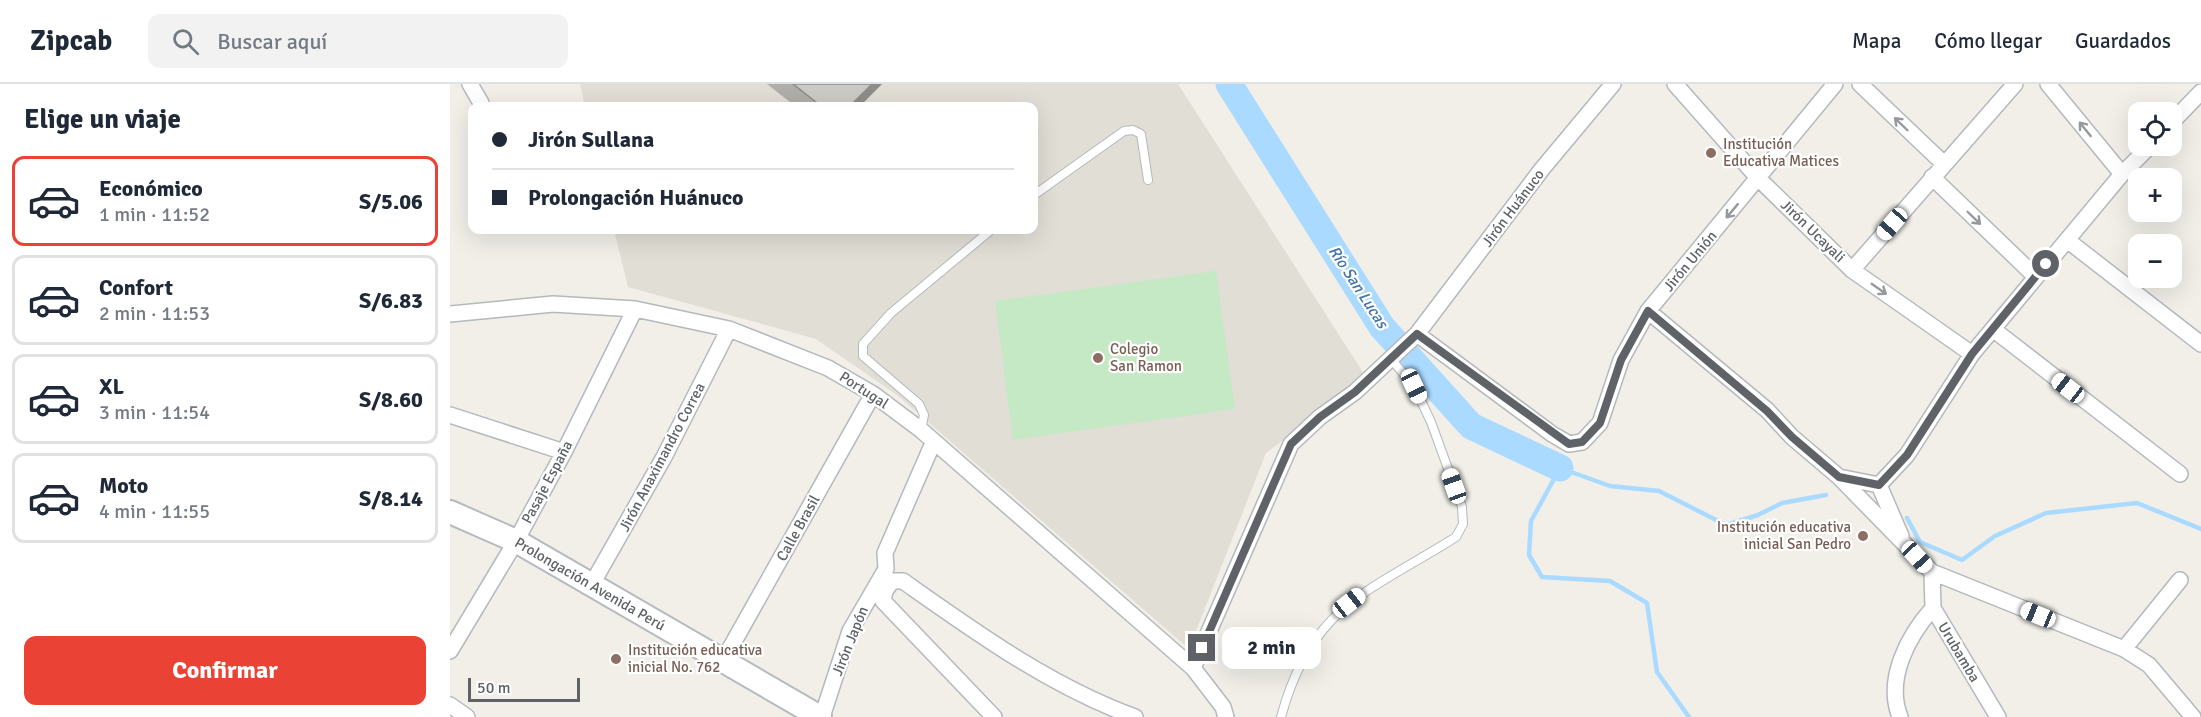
<!DOCTYPE html>
<html lang="es">
<head>
<meta charset="utf-8">
<style>
	body { margin:0; font-family:Signika,sans-serif; background:#f2f2f3; color:#1f2937; height:100vh; display:flex; flex-direction:column; font-size:22px; white-space:nowrap }
	* { box-sizing:border-box; margin:0 }
	p { font-size:20px; color:#747a83 }
	.icon { flex:none; width:33px; height:33px; fill:none; stroke:currentColor; stroke-width:2; stroke-linecap:round; stroke-linejoin:round }
	.map { position:relative; flex:1; overflow:hidden }
	.side { display:flex; flex-direction:column; background:#fff; width:450px }
	.side>* { flex:none }
	.top-card { position:absolute; left:18px; top:18px; width:570px; height:132px; border-radius:12px; box-shadow:0 6px 24px #0002; display:grid; align-content:center; height:132px; padding:0 24px; background:#fff }
	.controls { position:absolute; left:1678px; top:18px; display:grid; gap:12px }
	.controls a { display:grid; place-items:center; width:54px; height:54px; border-radius:12px; background:#fff; box-shadow:0 6px 24px #0002; font-size:30px }
	.scale { position:absolute; left:18px; bottom:15px; width:112px; box-sizing:border-box; padding-left:6px; border:3px solid #5f6368; border-top:0; font-size:16px; line-height:21px; white-space:nowrap; color:#5f6368; -webkit-text-stroke:4px #fff; paint-order:stroke }
	.end { position:absolute; width:27px; height:27px; margin:-14px; border:8px solid #5f6368; background:#fff; box-shadow:0 0 0 3px #fff }
	.from { border-radius:50% }
	.bubble { position:absolute; height:42px; border-radius:12px; background:#fff; box-shadow:0 6px 24px #0002; font-size:20px; font-weight:700; line-height:42px; text-align:center }
	.car { position:absolute; width:18px; height:36px; margin:-18px -9px; border-radius:8px; box-shadow:0 0 4px 2px #0007; background:linear-gradient(#fff 24%,#345 0 40%,#fff 0 76%,#345 0 86%,#fff 0) }
	.top-card b { display:flex; align-items:center; gap:21px; height:57px; font-size:22px }
	.top-card b+b { border-top:2px solid #e0e1e3 }
	.top-card i { width:15px; height:15px; background:#1f2937 }
	ul { padding:0; list-style:none }
	li { display:flex; align-items:center; gap:18px; height:90px; margin:0 12px 9px; padding:0 12px; border:3px solid #e0e1e3; border-radius:12px }
	li div { flex:1 }
	li b { display:block; font-size:22px }
	li em { font-style:normal; font-weight:700 }
	li.selected { border-color:#ea4335 }
	li>.icon { width:54px; height:54px; stroke-width:1.5 }
	h2 { padding:0 24px; font-size:27px; line-height:72px }
	.action { display:flex; gap:12px; margin-top:auto; padding:12px 24px }
	.action a { flex:1; height:69px; border-radius:12px; background:#ea4335; color:#fff; font-size:24px; font-weight:700; line-height:69px; text-align:center }
	header { display:flex; align-items:center; gap:36px; box-sizing:border-box; height:84px; padding:0 30px; background:#fff; border-bottom:2px solid #e0e1e3 }
	header strong { font-size:28px }
	nav { display:flex; gap:33px; margin-inline-start:auto; font-size:21px }
	.search { width:420px; height:54px; background:#f2f2f3; display:flex; align-items:center; gap:15px; box-sizing:border-box; padding:0 21px; border-radius:12px; color:#747a83; font-size:22px }
	main { display:flex; flex:1; min-height:0 }
	.map>svg:first-child { display:block }
	.education { fill:#e1ded6 }
	.pitch { fill:#c5e8c5 }
	.lines { fill:none; stroke-linecap:round; stroke-linejoin:round }
	.stream { stroke:#aadaff; stroke-width:4.5 }
	.river { stroke:#aadaff; stroke-width:27 }
	.lane-casing { stroke:#b5b8bc; stroke-width:10 }
	.street-casing { stroke:#b5b8bc; stroke-width:18 }
	.secondary-casing { stroke:#b6babf; stroke-width:26 }
	.lane { stroke:#fff; stroke-width:8 }
	.street { stroke:#fff; stroke-width:15 }
	.secondary { stroke:#fff; stroke-width:22 }
	.wall { fill:#afaea9 }
	.shaded-wall { fill:#8f8d8a }
	.building { fill:#cccac5; stroke:#8f8d8a; stroke-width:1.5 }
	.oneway { stroke:#979a9d }
	.route { stroke:#5f6368; stroke-width:8 }
	.education-dot { fill:#8d6e63; stroke:#fff; stroke-width:2 }
	.labels { text-anchor:middle; dominant-baseline:central; stroke-width:4.5; stroke-linejoin:round; paint-order:stroke }
	.education-label { font-size:15px; fill:#785e54; stroke:#fff; text-anchor:start }
	.street-label { font-size:15px; fill:#5f6368; stroke:#fff }
	.water-label { font-size:16px; font-style:italic; fill:#4174aa; stroke:#fff }
</style>
</head>
<body>
<header>
<strong>Zipcab</strong>
<div class="search"><svg class="icon" aria-label="search" viewBox="0 0 24 24"><circle cx="10" cy="10" r="6"/><path d="M15 15l6 6"/></svg>Buscar aquí</div>
<nav><a>Mapa</a><a>Cómo llegar</a><a>Guardados</a></nav>
</header>
<main>
<section class="side">
<h2>Elige un viaje</h2>
<ul>
<li class="selected"><svg class="icon" aria-label="car" viewBox="0 0 24 24"><path d="M5 17H2v-5l4-1 3-4h7l3 4 3 1v5h-3M9 17h6M6 11h13"/><circle cx="7" cy="17" r="2"/><circle cx="17" cy="17" r="2"/></svg><div><b>Económico</b><p>1 min · 11:52</p></div><em>S/5.06</em></li>
<li><svg class="icon" aria-label="car" viewBox="0 0 24 24"><path d="M5 17H2v-5l4-1 3-4h7l3 4 3 1v5h-3M9 17h6M6 11h13"/><circle cx="7" cy="17" r="2"/><circle cx="17" cy="17" r="2"/></svg><div><b>Confort</b><p>2 min · 11:53</p></div><em>S/6.83</em></li>
<li><svg class="icon" aria-label="car" viewBox="0 0 24 24"><path d="M5 17H2v-5l4-1 3-4h7l3 4 3 1v5h-3M9 17h6M6 11h13"/><circle cx="7" cy="17" r="2"/><circle cx="17" cy="17" r="2"/></svg><div><b>XL</b><p>3 min · 11:54</p></div><em>S/8.60</em></li>
<li><svg class="icon" aria-label="car" viewBox="0 0 24 24"><path d="M5 17H2v-5l4-1 3-4h7l3 4 3 1v5h-3M9 17h6M6 11h13"/><circle cx="7" cy="17" r="2"/><circle cx="17" cy="17" r="2"/></svg><div><b>Moto</b><p>4 min · 11:55</p></div><em>S/8.14</em></li>
</ul>
<div class="action"><a>Confirmar</a></div>
</section>
<div class="map">
<svg width="1751" height="633" viewBox="0 0 1751 633">
	<rect width="100%" height="100%" fill="#f1efe8"/>
	<path class="education" d="M130 0H728L916 293 816 369 739 565 447 311 366 255 178 203 164 146H584V22H135Z"/>
	<path class="pitch" d="M766 187 785 325 563 356 545 217Z"/>
	<g class="lines">
		<path class="stream" d="M1457 434 1470 458 1512 476 1545 452 1596 429 1687 419 1751 445
			M1239 633 1207 588 1197 519 1160 497 1092 493 1079 471 1081 437 1110 384 1160 402 1209 407 1276 441 1308 431 1332 419 1376 411"/>
		<path class="river" d="M779 0 932 243 1021 342 1110 384"/>
		<defs>
			<path id="lane" d="M584 111 674 47 683 46 691 50 698 96
				M471 346 474 331 469 320 413 272V260L441 229 541 146
				M831 633C861 522 917 509 1006 453L1013 440 1012 423 981 338 964 302 941 275"/>
			<path id="street" d="M20 0 31 19
				M1225 0 1309 95 1402 186 1522 270
				M1410 0 1494 80
				M1598 0 1672 90
				M1722 38 1751 8
				M1482 93 1585 192
				M1617 156 1751 260
				M1402 186 1565 0
				M1198 227 1317 326 1342 353 1389 393 1482 488 1483 524 1548 633
				M0 230 103 220 185 225 279 245 378 284 423 310 471 346 743 584 773 623 776 633
				M1544 246 1730 390
				M967 250 1102 350 1119 360 1132 358 1150 339 1171 276 1198 227 1385 0
				M0 331 114 368
				M1389 393 1429 401 1451 452
				M1429 401 1457 371 1522 270 1672 90 1700 62
				M1482 488 1674 565 1699 581 1743 633
				M142 500 214 373 279 245
				M1674 565 1730 496
				M0 567 66 457 114 368 185 225
				M273 577 423 310
				M743 584 841 360 870 333 905 308 967 250 1092 85 1163 0
				M0 621 17 633
				M372 633 400 547 436 485 435 469 483 359
				M544 633 433 517 435 507 442 497H453C527 549 600 602 685 633
				M1450 633C1435 595 1458 552 1483 524"/>
			<path id="secondary" d="M0 428 66 457 370 633"/>
		</defs>
		<use href="#lane" class="lane-casing"/>
		<use href="#street" class="street-casing"/>
		<use href="#secondary" class="secondary-casing"/>
		<use href="#lane" class="lane"/>
		<use href="#street" class="street"/>
		<use href="#secondary" class="secondary"/>
	</g>
	<path class="wall" d="M317 0H432L410 22H345Z"/>
	<path class="shaded-wall" d="M422 0H432L410 22H400Z"/>
	<path class="building" d="M343 0H422L400 22H371Z"/>
	<defs><path id="oneway-shaft" d="M-6 0H5M1.5-3L5.5 0L1.5 3" fill="none" stroke-width="1.6" stroke-linecap="round" stroke-linejoin="round" transform="scale(1.5)"/></defs>
	<g class="oneway">
		<use href="#oneway-shaft" transform="translate(1451 40) rotate(-136)"/>
		<use href="#oneway-shaft" transform="translate(1635 45) rotate(-129)"/>
		<use href="#oneway-shaft" transform="translate(1282 127) rotate(130)"/>
		<use href="#oneway-shaft" transform="translate(1524 134) rotate(44)"/>
		<use href="#oneway-shaft" transform="translate(1429 205) rotate(35)"/>
	</g>
	<g class="lines">
		<path class="route" d="M752 564 841 360 870 333 905 308 967 250 1119 360 1132 358 1150 339 1171 276 1198 227 1317 327 1342 353 1389 393 1429 401 1457 371 1522 270 1596 180"/>
	</g>
	<g class="education-dot">
		<circle cx="1261" cy="69" r="6"/>
		<circle cx="648" cy="274" r="6"/>
		<circle cx="1413" cy="452" r="6"/>
		<circle cx="166" cy="575" r="6"/>
	</g>
	<g class="labels">
		<g class="education-label">
			<text x="1273" y="60">Institución<tspan x="1273" dy="17">Educativa Matices</tspan></text>
			<text x="660" y="265">Colegio<tspan x="660" dy="17">San Ramon</tspan></text>
			<text x="1401" y="443" text-anchor="end">Institución educativa<tspan x="1401" dy="17">inicial San Pedro</tspan></text>
			<text x="178" y="566">Institución educativa<tspan x="178" dy="17">inicial No. 762</tspan></text>
		</g>
		<g class="street-label">
			<text transform="translate(1063 124) rotate(-53)">Jirón Huánuco</text>
			<text transform="translate(1363 147) rotate(44)">Jirón Ucayali</text>
			<text transform="translate(1240 177) rotate(-50)">Jirón Unión</text>
			<text transform="translate(414 306) rotate(33)">Portugal</text>
			<text transform="translate(212 373) rotate(-62)">Jirón Anaximandro Correa</text>
			<text transform="translate(97 398) rotate(-62)">Pasaje España</text>
			<text transform="translate(348 444) rotate(-61)">Calle Brasil</text>
			<text transform="translate(140 500) rotate(30)">Prolongación Avenida Perú</text>
			<text transform="translate(400 557) rotate(-68)">Jirón Japón</text>
			<text transform="translate(1509 568) rotate(59)">Urubamba</text>
		</g>
		<g class="water-label">
			<text transform="translate(908 203) rotate(57)">Río San Lucas</text>
		</g>
	</g>
</svg>
<div class="controls">
<a><svg class="icon" aria-label="locate" viewBox="0 0 24 24"><circle cx="12" cy="12" r="6"/><path d="M12 2v4M12 18v4M2 12h4M18 12h4"/></svg></a>
<a>+</a>
<a>−</a>
</div>
<div class="scale">50 m</div>
<i class="end from" style="left:1596px;top:180px"></i>
<i class="end" style="left:752px;top:564px"></i>
<div class="bubble" style="left:772px;top:543px;width:99px">2 min</div>
<i class="car" style="left:1442px;top:140px;rotate:221deg"></i>
<i class="car" style="left:964px;top:302px;rotate:155deg"></i>
<i class="car" style="left:1618px;top:304px;rotate:308deg"></i>
<i class="car" style="left:1004px;top:402px;rotate:340deg"></i>
<i class="car" style="left:1467px;top:473px;rotate:137deg"></i>
<i class="car" style="left:899px;top:519px;rotate:52deg"></i>
<i class="car" style="left:1588px;top:531px;rotate:292deg"></i>
<div class="top-card">
<b><i class="from"></i>Jirón Sullana</b>
<b><i></i>Prolongación Huánuco</b>
</div>
</div>
</main>
</body>
</html>
